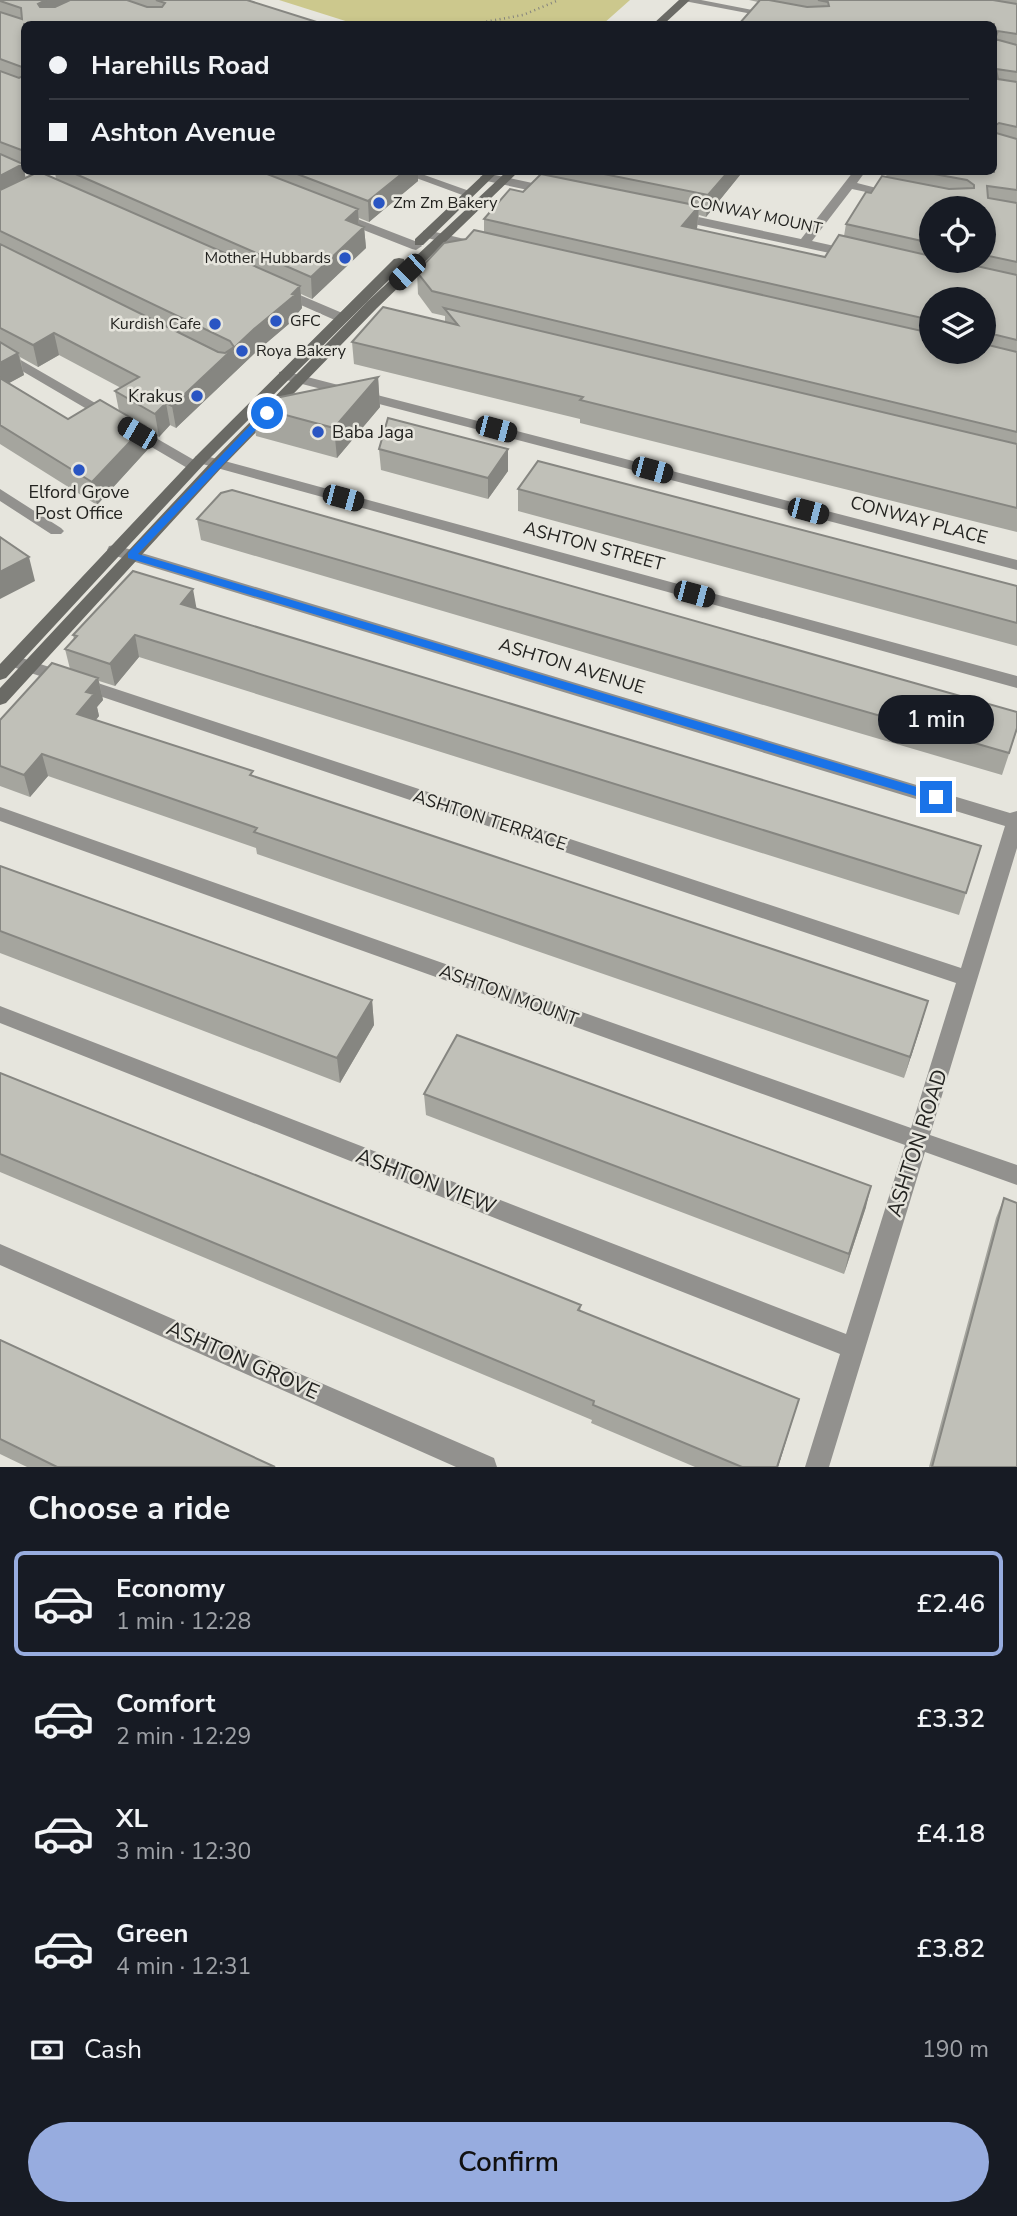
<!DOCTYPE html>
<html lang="en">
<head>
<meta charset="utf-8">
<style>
	body { margin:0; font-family:"Nunito Sans",sans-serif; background:#242831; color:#f1f3f6; height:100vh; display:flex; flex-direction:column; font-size:26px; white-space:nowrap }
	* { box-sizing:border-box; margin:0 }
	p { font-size:23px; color:#9ea1a6 }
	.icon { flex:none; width:38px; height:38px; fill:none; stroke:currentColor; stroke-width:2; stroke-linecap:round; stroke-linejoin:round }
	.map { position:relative; height:1467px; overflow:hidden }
	.drawer { display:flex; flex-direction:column; background:#171b24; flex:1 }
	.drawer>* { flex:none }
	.top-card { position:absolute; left:21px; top:21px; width:976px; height:154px; border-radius:10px; box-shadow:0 4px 10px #0003; display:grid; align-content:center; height:154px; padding:0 28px; background:#171b24 }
	.fabs { position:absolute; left:919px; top:196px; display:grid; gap:14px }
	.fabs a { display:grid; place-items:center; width:77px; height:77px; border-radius:50%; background:#171b24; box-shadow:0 4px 10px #0003; font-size:35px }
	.end { position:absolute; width:32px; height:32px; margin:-16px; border:9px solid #1a73e8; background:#fff; box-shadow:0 0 0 4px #fff }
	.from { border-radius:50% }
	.bubble { position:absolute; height:49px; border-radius:24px; background:#171b24; box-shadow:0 4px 10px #0003; font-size:23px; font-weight:600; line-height:49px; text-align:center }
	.car { position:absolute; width:21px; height:42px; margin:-21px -10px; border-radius:9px; box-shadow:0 0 5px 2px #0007; background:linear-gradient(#222 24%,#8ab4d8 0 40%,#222 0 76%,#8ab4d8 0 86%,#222 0) }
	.top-card b { display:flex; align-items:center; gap:24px; height:66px; font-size:26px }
	.top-card b+b { border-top:2px solid #363941 }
	.top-card i { width:18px; height:18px; background:#f1f3f6 }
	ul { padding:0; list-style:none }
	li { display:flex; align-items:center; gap:21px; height:105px; margin:0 14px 10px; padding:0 14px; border:4px solid transparent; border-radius:10px }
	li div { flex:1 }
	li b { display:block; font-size:26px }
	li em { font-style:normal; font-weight:600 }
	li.current { border-color:#97acdf }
	li>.icon { width:63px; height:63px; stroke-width:1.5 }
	h2 { padding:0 28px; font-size:32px; line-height:84px }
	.pay { display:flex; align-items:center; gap:18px; height:77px; padding:0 28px; font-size:26px }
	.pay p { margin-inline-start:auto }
	.button { display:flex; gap:14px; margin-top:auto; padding:14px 28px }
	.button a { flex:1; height:80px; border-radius:42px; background:#97acdf; color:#111; font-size:28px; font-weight:600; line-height:80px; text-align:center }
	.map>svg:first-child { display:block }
	.green { fill:#ccc88d }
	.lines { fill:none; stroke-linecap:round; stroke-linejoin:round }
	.path { stroke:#84837e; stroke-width:2.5; stroke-dasharray:1 3.5; stroke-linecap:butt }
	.lane { fill:#92918e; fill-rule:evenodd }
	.street { fill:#92918e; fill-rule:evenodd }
	.secondary { fill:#6a6a65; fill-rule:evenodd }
	.wall { fill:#a5a59e; fill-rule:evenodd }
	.shaded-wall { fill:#868681 }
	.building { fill:#c0c0b8; stroke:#868681; stroke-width:2 }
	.route { fill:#1a73e8 }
	.poi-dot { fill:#2955c3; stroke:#e6e5dd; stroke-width:2.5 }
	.labels { text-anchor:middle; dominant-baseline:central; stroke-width:5; stroke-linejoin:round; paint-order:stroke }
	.far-poi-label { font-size:16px; fill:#232320; stroke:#e6e5dd; text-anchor:start }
	.far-street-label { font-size:16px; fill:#232320; stroke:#e6e5dd }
	.poi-label { font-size:18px; fill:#232320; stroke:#e6e5dd; text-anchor:end }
	.street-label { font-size:18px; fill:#232320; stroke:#e6e5dd }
	.near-street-label { font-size:21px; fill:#232320; stroke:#e6e5dd }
</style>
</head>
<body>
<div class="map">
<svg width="1017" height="1467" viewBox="0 0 1017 1467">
	<rect width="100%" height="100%" fill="#e6e5dd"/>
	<path class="green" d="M279 0H630L603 24H355Z"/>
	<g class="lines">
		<path class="path" d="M473 24 523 15 559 0"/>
		<path class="lane" d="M679 0H701L825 24H805Z"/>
		<path class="street" d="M400 172H416L475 193 465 196Z
			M853 172H865L857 183 900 194 894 198 852 189 812 241 857 251V257L853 258 675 220 669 216 675 212 801 239Z
			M486 173 551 187 557 191 551 195 482 180 480 177Z
			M337 211 420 243 422 246 416 250 412 249 333 218V212Z
			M427 230 481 243 483 246 477 250 423 237V231Z
			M281 287 347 315 349 318 347 321H337L276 294V288Z
			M0 348 194 460 196 456H206L1017 676V688L199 463V469H189L0 358Z
			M284 371 1017 560V570L279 378V372Z
			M0 489 61 528 64 531 61 534H51L0 501Z
			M115 545 1010 813 1017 811V848L930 1135 1017 1165V1185L925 1152 829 1467H805L840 1354 0 1023V1006L846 1334 905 1145 0 821V807L911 1128 956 983 10 666 8 662 10 658H22L961 968 1005 826 109 554 107 550 109 546Z
			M0 1244 494 1458 497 1467H456L0 1265Z"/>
		<path class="secondary" d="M679 0H690L664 24H653Z
			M486 172H498L423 245H415V239Z
			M506 172H518L377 308 223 466 6 703 0 705V688L213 460 367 302Z
			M399 258 404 259V265L206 462 6 678 0 680V664L196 456 394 259Z"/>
	</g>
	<path class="wall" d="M0 0H247L24 24V170L25 177 33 174 27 172H54L47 175 56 179 55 172H418V181L369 222 359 218V225L364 227 366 248 312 299 301 294 302 308 297 314V317L257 351 176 428 170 425 159 437 145 429 149 448 97 505 0 444ZM59 355 121 388 115 391 119 411 68 419 9 383 24 375 20 357 38 367Z
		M749 0H1017V532L580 423V419L354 364 352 342 445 322V316L432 313 418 294 417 272 466 239 484 232V219L523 192 551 176V172H741L740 175 706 217 699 215 697 228 696 229 825 257 844 236 846 224 886 177 887 172H994V24H739L758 2ZM931 208H984V261H931ZM931 299H984V352H931Z
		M378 377 380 407 337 458 256 436 252 406Z
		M379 449 508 471 488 499 381 470Z
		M518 489 1017 586V646L518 511Z
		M197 519 1017 730 1002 775 201 540Z
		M196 609 981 846 959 915 139 657 115 686 99 681 103 700 97 707 99 716 96 720 254 777 922 1022 904 1078 257 854 256 848 48 776 30 797 0 786V720L70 669 65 649 74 639 73 635Z
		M0 866 372 1000 374 1025 340 1083 0 953Z
		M0 1073 581 1305 580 1311 799 1399 778 1467H695L591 1423 592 1420 0 1172Z
		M424 1094 866 1207 844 1274 426 1115Z
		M1004 1198 1017 1467H929L996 1218Z
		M0 1340 275 1467H27L0 1454Z"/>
	<path class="shaded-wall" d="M46 0H83L41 23 38 4Z
		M23 164 27 185 0 199V176Z
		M41 172H54L42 177Z
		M404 172H418V181L369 222 368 201Z
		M728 172H741L740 175 706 217 708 195Z
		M699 206 697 228 681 248 682 226Z
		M358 209 359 231 346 220Z
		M364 227 366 248 312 299 311 277Z
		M300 286 302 308 297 314V317L257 351 176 428 172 406Z
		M54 333 59 355 38 367 33 345Z
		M18 353 24 375 0 388V363Z
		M378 377 380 407 337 458 334 428Z
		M166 403 170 425 159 437 155 414Z
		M145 426 149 448 97 505 92 482Z
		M508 449V471L488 499V478Z
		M29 557 35 581 0 599V572Z
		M193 589 197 611 181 604Z
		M135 635 139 657 115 686 110 664Z
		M98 678 103 700 97 707 99 716 82 736 77 714 86 692Z
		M42 754 48 776 30 797 24 775Z
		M372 1000 374 1025 340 1083 337 1058Z
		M928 1001 922 1022 904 1078 910 1057Z
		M871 1186 866 1207 844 1274 849 1254Z
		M799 1399 778 1467H777Z"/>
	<path class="building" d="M0 0H46L38 4 40 7H55L70 0H127L147 7H162L165 3 156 0H247L323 24H24V151L0 142V71L19 78 23 76 22 67 0 59V12L22 19 21 8 0 1Z
		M760 0H769L807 7 829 6 828 2 818 0H993L1017 4V34L998 31 995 39 1017 45V72L996 69 998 79 1017 82V127L999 123 996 125V133L1017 139V190L987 186 988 198 1017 203V262L984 255V208H931V243L846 224 866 192 871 193 882 176 949 189 974 188V185L967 180 923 172H994V24H739Z
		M0 154 23 164 0 176Z
		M38 172H40L300 286 292 294 295 295 254 329 172 406 166 403 155 414 115 391 139 377 54 333 33 345 0 328V244L218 352 225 353 234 347 230 341 0 231V190Z
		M71 172H262L358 209 346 220 364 227 311 277Z
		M292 172H404L368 201Z
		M594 172H728L708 195Z
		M541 174 699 206 682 226 825 257 839 235 931 256V261H954L1017 275V340L984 332V299H931V320L484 219 510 189 523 192Z
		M474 230 931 333V352H984V344L1017 352V432L432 291 417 272 444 243 466 239Z
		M383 307 458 325 444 308 1017 444V508L580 400 583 397 352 342Z
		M0 342 18 353 0 363Z
		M378 377 334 428 252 406 256 402Z
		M0 378 68 419 100 400 145 426 92 482 0 425Z
		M388 418 508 449 488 478 379 449Z
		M538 461 1017 586V623L518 489Z
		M232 490 1017 712V728L1009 753 197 519 221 493Z
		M0 537 29 557 0 572Z
		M133 571 193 589 181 604 981 846 966 893 135 635 110 664 65 649 77 636 73 635Z
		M52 663 98 678 86 692 94 694 77 714 253 771 250 775 928 1001 910 1057 254 832 257 828 42 754 24 775 0 766V720Z
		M0 866 372 1000 337 1058 0 931Z
		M457 1035 871 1186 849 1254 424 1094Z
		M0 1073 581 1305 578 1310 799 1399 777 1467H742L593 1405 594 1401 0 1154Z
		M1004 1198 1017 1203V1467H932Z
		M0 1340 275 1467H57L0 1439Z"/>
	<path class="route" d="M264 411 272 413 138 554 940 794V801L936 802 128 558V553Z"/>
	<g class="poi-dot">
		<circle cx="379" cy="203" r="7"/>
		<circle cx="345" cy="258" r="7"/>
		<circle cx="276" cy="321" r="7"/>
		<circle cx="215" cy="324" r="7"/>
		<circle cx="242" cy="351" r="7"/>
		<circle cx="197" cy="396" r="7"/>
		<circle cx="318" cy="432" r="7"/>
		<circle cx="79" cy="470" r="7"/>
	</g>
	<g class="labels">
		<g class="far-poi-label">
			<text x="393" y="203">Zm Zm Bakery</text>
			<text x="331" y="258" text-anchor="end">Mother Hubbards</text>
			<text x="290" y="321">GFC</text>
			<text x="201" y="324" text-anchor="end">Kurdish Cafe</text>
			<text x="256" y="351">Roya Bakery</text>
		</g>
		<g class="far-street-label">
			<text transform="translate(756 215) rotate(12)">CONWAY MOUNT</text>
		</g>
		<g class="poi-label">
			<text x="183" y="396">Krakus</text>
			<text x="332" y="432" text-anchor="start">Baba Jaga</text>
			<text x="79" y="492" text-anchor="middle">Elford Grove<tspan x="79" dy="21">Post Office</tspan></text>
		</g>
		<g class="street-label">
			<text transform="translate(919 520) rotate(15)">CONWAY PLACE</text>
			<text transform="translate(594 546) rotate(15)">ASHTON STREET</text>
			<text transform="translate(572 666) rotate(17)">ASHTON AVENUE</text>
			<text transform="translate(490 820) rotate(18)">ASHTON TERRACE</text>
			<text transform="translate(509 995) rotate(20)">ASHTON MOUNT</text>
		</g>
		<g class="near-street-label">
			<text transform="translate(917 1143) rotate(-72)">ASHTON ROAD</text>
			<text transform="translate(426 1181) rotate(21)">ASHTON VIEW</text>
			<text transform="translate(243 1360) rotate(24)">ASHTON GROVE</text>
		</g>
	</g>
</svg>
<div class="fabs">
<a><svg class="icon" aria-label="locate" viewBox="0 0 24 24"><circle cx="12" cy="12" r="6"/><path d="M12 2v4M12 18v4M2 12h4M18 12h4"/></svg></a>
<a><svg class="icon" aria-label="layers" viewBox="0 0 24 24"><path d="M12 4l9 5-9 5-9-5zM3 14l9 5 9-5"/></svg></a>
</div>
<i class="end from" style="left:267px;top:413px"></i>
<i class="end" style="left:936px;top:797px"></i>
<div class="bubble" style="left:878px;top:695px;width:116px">1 min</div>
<i class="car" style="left:407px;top:272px;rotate:226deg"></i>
<i class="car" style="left:496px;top:429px;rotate:105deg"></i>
<i class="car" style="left:137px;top:433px;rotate:300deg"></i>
<i class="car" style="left:652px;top:470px;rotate:105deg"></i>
<i class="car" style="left:343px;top:498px;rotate:105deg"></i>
<i class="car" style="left:808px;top:511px;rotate:105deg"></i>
<i class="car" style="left:694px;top:594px;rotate:105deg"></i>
<div class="top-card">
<b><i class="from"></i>Harehills Road</b>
<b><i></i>Ashton Avenue</b>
</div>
</div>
<section class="drawer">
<h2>Choose a ride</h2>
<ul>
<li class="current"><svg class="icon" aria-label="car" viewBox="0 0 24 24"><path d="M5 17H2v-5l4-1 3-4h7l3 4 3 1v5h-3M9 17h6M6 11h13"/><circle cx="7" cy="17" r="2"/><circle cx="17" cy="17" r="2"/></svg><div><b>Economy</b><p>1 min · 12:28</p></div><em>£2.46</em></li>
<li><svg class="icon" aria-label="car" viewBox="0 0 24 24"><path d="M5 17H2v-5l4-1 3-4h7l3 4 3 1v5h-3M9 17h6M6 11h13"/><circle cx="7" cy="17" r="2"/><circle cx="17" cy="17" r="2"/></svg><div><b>Comfort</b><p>2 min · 12:29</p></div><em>£3.32</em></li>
<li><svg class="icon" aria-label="car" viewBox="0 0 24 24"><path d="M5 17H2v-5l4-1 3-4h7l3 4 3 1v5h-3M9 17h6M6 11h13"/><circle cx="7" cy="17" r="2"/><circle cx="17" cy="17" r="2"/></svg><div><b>XL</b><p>3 min · 12:30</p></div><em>£4.18</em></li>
<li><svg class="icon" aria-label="car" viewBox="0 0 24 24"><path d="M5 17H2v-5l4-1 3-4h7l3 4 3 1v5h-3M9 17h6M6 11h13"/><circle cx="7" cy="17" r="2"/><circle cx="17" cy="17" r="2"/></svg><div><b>Green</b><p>4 min · 12:31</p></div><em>£3.82</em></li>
</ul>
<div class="pay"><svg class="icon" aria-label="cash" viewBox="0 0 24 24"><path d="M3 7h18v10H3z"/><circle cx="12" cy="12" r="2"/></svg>Cash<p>190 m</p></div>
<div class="button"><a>Confirm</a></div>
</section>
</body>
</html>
